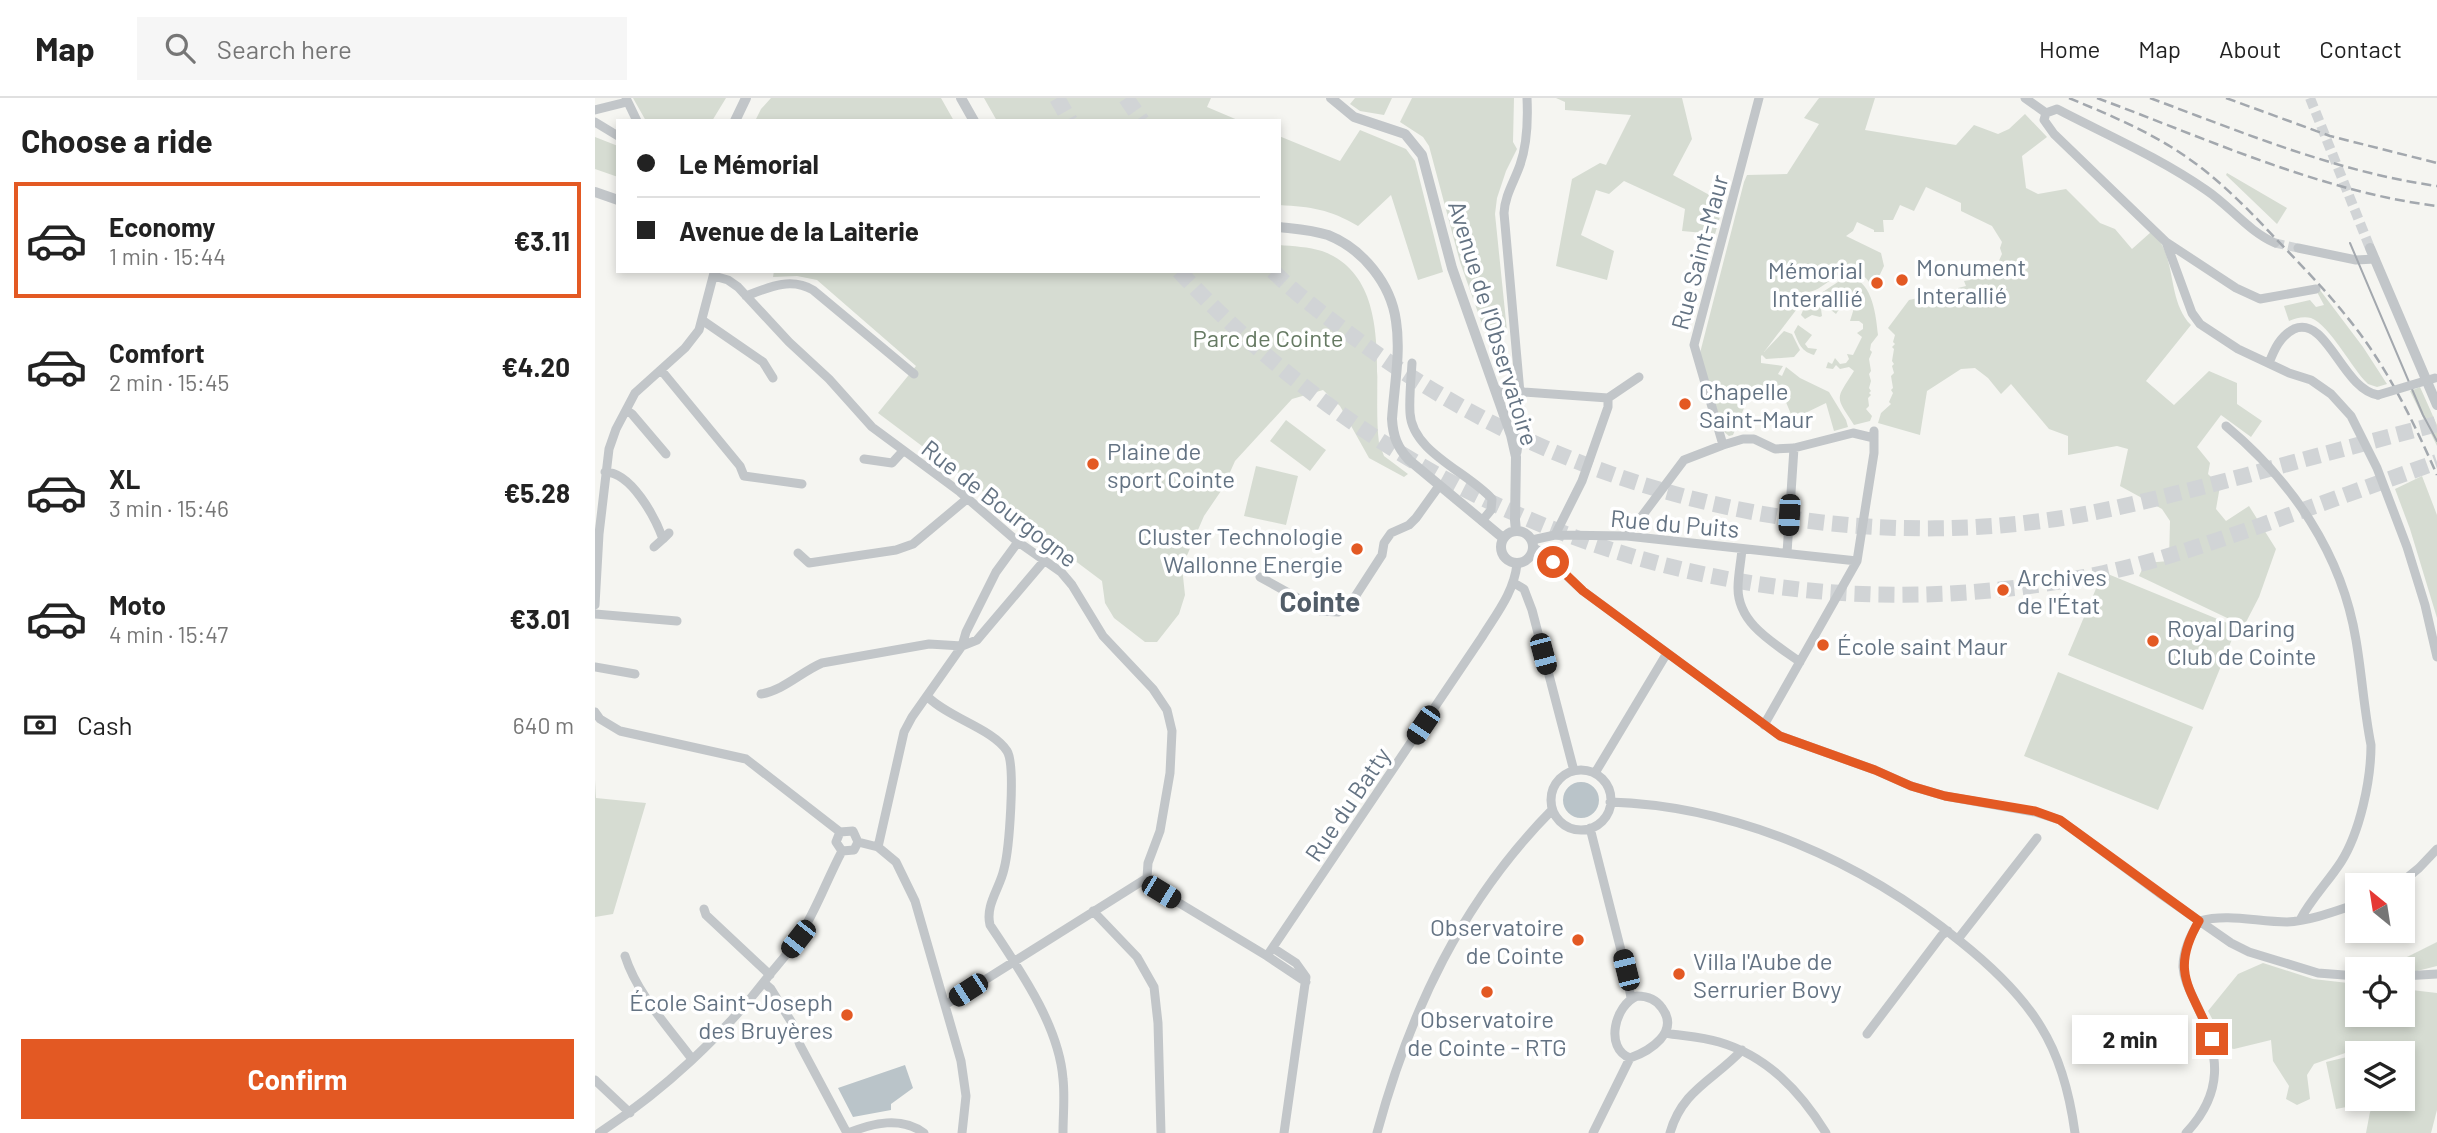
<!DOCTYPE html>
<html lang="en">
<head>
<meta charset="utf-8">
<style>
	body { margin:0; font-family:Barlow,sans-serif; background:#f6f6f6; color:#222; height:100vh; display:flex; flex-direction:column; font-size:26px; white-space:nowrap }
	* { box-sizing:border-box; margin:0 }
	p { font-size:23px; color:#767676 }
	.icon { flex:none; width:38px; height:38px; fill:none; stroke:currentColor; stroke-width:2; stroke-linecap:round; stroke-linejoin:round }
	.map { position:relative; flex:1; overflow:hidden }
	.details { display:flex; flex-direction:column; background:#fff; width:595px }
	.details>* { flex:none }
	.banner { position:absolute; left:21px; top:21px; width:665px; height:154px; border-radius:0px; box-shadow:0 4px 10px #0003; display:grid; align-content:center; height:154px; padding:0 21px; background:#fff }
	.needle { width:46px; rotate:330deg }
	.tools { position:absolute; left:1750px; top:775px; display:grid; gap:14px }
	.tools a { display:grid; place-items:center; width:70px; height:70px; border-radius:0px; background:#fff; box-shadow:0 4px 10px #0003; font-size:35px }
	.end { position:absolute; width:32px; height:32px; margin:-16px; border:9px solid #e35923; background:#fff; box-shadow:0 0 0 4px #fff }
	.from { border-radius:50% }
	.bubble { position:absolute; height:49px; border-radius:0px; background:#fff; box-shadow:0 4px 10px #0003; font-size:23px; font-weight:700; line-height:49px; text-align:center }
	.car { position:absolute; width:21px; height:42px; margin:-21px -10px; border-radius:9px; box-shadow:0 0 5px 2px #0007; background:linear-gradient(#222 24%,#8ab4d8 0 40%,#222 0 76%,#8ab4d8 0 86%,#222 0) }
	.banner b { display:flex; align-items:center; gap:24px; height:66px; font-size:26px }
	.banner b+b { border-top:2px solid #e0e0e0 }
	.banner i { width:18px; height:18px; background:#222 }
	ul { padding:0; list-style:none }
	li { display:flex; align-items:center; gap:21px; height:116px; margin:0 14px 10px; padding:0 7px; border:4px solid transparent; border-radius:0px }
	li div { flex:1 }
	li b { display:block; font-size:26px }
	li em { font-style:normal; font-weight:700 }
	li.on { border-color:#e35923 }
	li>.icon { width:63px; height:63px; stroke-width:1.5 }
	h2 { padding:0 21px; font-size:32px; line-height:84px }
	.pay { display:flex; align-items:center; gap:18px; height:77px; padding:0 21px; font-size:26px }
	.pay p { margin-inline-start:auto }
	.action { display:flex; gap:14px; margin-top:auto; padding:14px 21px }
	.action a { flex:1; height:80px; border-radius:0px; background:#e35923; color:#fff; font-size:28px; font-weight:700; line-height:80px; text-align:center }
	header { display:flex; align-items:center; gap:42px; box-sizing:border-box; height:98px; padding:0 35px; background:#fff; border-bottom:2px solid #e0e0e0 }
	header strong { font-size:33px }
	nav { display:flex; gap:38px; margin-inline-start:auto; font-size:24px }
	.search { width:490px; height:63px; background:#f6f6f6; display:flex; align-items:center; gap:18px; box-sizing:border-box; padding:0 24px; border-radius:0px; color:#767676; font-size:26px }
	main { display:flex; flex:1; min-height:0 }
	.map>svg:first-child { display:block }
	.green { fill:#d6dcd2 }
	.water { fill:#bac4c9 }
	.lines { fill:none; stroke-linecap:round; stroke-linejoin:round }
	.minor-tunnel { stroke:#d1d4d6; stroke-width:9; stroke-dasharray:9 4.5; stroke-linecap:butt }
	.tertiary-tunnel { stroke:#d1d4d6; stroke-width:10; stroke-dasharray:10 5; stroke-linecap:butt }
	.motorway-tunnel { stroke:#d1d4d6; stroke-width:16; stroke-dasharray:16 8; stroke-linecap:butt }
	.minor { stroke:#c2c6c9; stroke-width:9 }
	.tertiary { stroke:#c2c6c9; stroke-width:10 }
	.tram { stroke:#a3a8ae; stroke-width:2 }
	.rail { stroke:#a3a8ae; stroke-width:2.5; stroke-dasharray:10 5; stroke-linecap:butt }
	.minor-bridge { stroke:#c2c6c9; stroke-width:9 }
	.route { stroke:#e35923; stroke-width:9 }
	.poi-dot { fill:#e35923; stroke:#fff; stroke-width:2.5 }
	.labels { text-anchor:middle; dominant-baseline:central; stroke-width:7; stroke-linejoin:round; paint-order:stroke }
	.street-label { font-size:24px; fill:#647383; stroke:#fff }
	.poi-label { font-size:24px; fill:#647383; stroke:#fff; text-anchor:start }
	.park-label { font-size:24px; fill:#667a63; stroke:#fff }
	.quarter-label { font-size:28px; font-weight:bold; fill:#525d68; stroke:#fff }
</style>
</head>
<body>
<header>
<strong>Map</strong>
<div class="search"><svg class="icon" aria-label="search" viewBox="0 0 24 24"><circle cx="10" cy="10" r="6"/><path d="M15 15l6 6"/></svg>Search here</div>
<nav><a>Home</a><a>Map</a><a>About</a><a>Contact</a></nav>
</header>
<main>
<section class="details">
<h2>Choose a ride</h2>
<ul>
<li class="on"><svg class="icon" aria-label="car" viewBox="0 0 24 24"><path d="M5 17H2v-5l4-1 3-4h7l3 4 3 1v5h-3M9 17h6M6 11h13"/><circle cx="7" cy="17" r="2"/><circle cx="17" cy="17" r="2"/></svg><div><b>Economy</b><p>1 min · 15:44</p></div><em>€3.11</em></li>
<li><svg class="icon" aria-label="car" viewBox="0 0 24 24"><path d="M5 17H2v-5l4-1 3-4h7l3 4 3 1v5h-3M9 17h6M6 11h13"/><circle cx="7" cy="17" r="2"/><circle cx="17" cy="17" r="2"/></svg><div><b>Comfort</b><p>2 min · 15:45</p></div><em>€4.20</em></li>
<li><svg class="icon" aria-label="car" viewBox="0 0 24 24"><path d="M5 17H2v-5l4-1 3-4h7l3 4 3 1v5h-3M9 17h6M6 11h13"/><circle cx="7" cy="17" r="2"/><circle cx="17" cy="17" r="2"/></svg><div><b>XL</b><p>3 min · 15:46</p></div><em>€5.28</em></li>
<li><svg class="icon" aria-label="car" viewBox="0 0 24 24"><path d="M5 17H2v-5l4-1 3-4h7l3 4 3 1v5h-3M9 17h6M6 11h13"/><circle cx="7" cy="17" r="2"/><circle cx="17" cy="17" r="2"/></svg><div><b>Moto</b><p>4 min · 15:47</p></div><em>€3.01</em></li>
</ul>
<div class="pay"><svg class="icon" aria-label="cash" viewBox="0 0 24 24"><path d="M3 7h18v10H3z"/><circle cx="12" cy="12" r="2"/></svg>Cash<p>640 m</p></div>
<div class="action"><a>Confirm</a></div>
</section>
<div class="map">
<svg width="1842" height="1035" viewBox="0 0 1842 1035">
	<rect width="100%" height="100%" fill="#f5f5f1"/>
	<path class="green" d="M38 0H131L117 23H51Z
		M176 0H346L359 23H160L166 11Z
		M389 0H616L612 9 645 23H402Z
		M760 0H797L789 17 765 13 755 6Z
		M817 0H919L918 44 922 51 911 73 902 100 900 116 912 233 892 240 865 164 834 48 828 39 805 24Z
		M961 0H1087L1097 41 1078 77 1129 105 1120 136 1087 133 1090 111 1029 83 1014 96 1001 92 986 137 1019 153 1012 182 961 168 977 81 1005 65 1011 67 1036 17 970 12V4Z
		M1224 0H1280L1270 32 1361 47 1379 27 1403 36 1414 31 1430 16 1452 39 1427 58 1431 90 1443 96 1471 91 1505 125 1520 131 1537 151 1556 134C1559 138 1565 142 1567 147 1580 171 1575 206 1596 227L1551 283 1579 307 1614 273 1642 285V306L1667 323 1656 339 1626 317 1602 349 1615 365 1613 376 1625 388 1621 411 1631 423 1654 408 1681 451 1664 499 1649 528 1544 478 1550 465 1574 463 1575 423 1567 411 1525 388 1533 351 1522 348 1473 357V338L1454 331 1416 286 1406 296 1393 280 1380 270 1366 271 1332 293 1325 337 1283 325 1286 315 1296 306 1294 304 1298 295 1296 292 1298 290 1296 278 1299 275 1297 268 1299 266 1297 263 1299 251 1297 249 1300 246 1298 244 1300 237 1293 230 1314 202 1323 200 1326 197 1329 198 1330 202 1333 203 1338 198 1340 203H1344L1345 197H1348L1349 201H1354V195L1356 194 1361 197 1364 195 1363 190 1371 188 1369 183 1375 182V174L1382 177C1390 176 1394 170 1402 167L1407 156 1405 150 1407 144 1397 128 1366 113V105L1331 89 1319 113 1305 107 1298 122H1288L1289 134H1279V132L1262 124 1258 133 1251 138 1286 155 1289 168 1279 189C1275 186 1272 180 1267 177 1245 163 1231 194 1212 194L1208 203 1169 254 1189 233 1197 236 1205 252 1199 259 1171 261 1167 257 1166 258V265L1188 268 1183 276 1187 278 1191 269 1205 280 1234 294 1251 322 1253 329 1239 333 1231 305 1198 321 1188 297 1158 288 1138 337 1134 338 1128 333 1105 255 1149 84 1152 77 1192 76 1224 26 1209 20Z
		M765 32 811 51 820 63 848 174 823 182 796 97 763 128C734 111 717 109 684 107V38L745 63Z
		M0 39 23 48V79L0 71Z
		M1632 75 1692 110 1682 126 1631 77Z
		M684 147C698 148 714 149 727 153 802 181 776 284 784 345L789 358 813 376 809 379 774 360 745 308 728 292 697 301 640 363 628 390 609 418 587 469 590 497 584 516 562 544H550L519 520 510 505 507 483 283 315 321 268 222 182 202 178 178 179 179 173H684Z
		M1256 179C1278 185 1281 218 1283 237L1276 246 1275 252 1277 254 1274 261 1276 273 1274 276 1276 283 1274 290 1276 293 1274 295 1276 297 1273 300 1274 308 1271 311 1277 318 1275 323 1259 327C1240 297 1240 303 1259 273L1254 269 1245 271 1241 267 1238 271 1231 270 1233 264 1237 266 1240 260 1245 266 1251 265 1254 261 1252 256 1258 257 1267 239 1262 235 1268 231V226L1264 223H1255L1260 207 1250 202 1241 216 1231 208 1226 211 1227 218 1225 219 1217 217 1210 221 1206 217 1211 205 1249 180Z
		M1725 192 1768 249 1792 286 1782 289 1773 286C1757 271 1735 227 1716 220 1709 218 1701 220 1694 223L1689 208 1715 202 1721 209 1729 207 1722 194Z
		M1203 227 1217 237 1210 246 1213 250 1222 251 1219 257C1206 253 1204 246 1199 234Z
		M1825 289 1842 327V348L1815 293Z
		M691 322 731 352 715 373 675 343Z
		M661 368 703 378 691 427 649 418Z
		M1827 378 1842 417V520L1815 431 1800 391Z
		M1508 474 1642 529 1608 612 1473 557Z
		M1463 574 1598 629 1563 712 1429 658Z
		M0 682 1 700 51 705 18 816 0 819Z
		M1842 844V868L1818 874 1790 870Z
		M1668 865 1718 881 1762 886V917H1808V891L1842 895V1012L1836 1035H1771L1775 1014 1783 1001H1808V956H1762V958L1753 954 1719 966 1712 977 1715 1001 1702 1007 1691 1001 1694 988 1678 963 1676 942 1639 951 1626 948 1623 932 1613 913 1643 876Z
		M1752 959 1762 1007 1741 1011 1731 964Z"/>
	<path class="water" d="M968 702a18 18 0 1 1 36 0a18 18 0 1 1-36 0Z
		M310 967 318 990 296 1006V1012L258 1019 243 990Z"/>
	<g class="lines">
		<path class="minor-tunnel" d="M1680 145 1703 150"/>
		<path class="tertiary-tunnel" d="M1715 0 1775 150"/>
		<path class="motorway-tunnel" d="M462 0 475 23
			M531 0 547 23
			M584 173C822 431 1163 549 1509 475 1563 463 1615 445 1667 427 1725 406 1784 385 1842 364
			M678 173C703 198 732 219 760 240 958 388 1216 457 1461 421 1525 411 1587 394 1649 378 1713 360 1778 343 1842 326"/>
		<path class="minor" d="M31 0 42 23
			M1430 0 1451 15
			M0 12 32 4
			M1451 15 1449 22 1459 36 1571 144 1641 190 1665 201 1721 191
			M1451 15 1462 11C1512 37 1565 60 1611 92 1635 108 1653 133 1680 145
			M0 24 23 38
			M1571 144 1597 215 1605 226 1643 251 1694 275 1716 282 1736 296 1756 318 1782 370 1812 449 1830 507 1842 559
			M1703 150 1761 162 1780 161
			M119 178 133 182 143 189 194 244 234 281 277 329 365 394 423 444 466 474 477 487 508 538 558 591 572 612 577 633 575 675 565 733 553 765 552 780 566 794 672 858 711 884
			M151 198C174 189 196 179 218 192L319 276
			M107 222 168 264 178 280
			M817 265C816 282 814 299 815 315 817 354 873 374 897 401L896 412 887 423
			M1674 265C1679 252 1685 238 1699 231 1732 217 1747 291 1783 297
			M66 272 145 368 149 378 207 386
			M902 292 1013 300
			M1013 300 1044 279
			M31 312 37 316 71 356
			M1631 328C1697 383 1747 456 1761 542 1767 577 1769 612 1776 647 1776 682 1765 734 1746 764 1733 784 1716 801 1705 822
			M1128 347 1099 247 1164 0
			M922 354 926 320 925 295 909 115C910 97 919 84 925 67 932 47 933 21 932 0
			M269 361 297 365 308 353
			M10 374C36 374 60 419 68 441L74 435
			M960 437 987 383 1013 309V300
			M1032 438 1089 362 1128 347 1148 341H1159L1180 351 1199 350 1258 335 1279 340
			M937 442 960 437 1032 438 1262 463
			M59 449 68 441
			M939 450 946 454 988 493 1185 638 1280 672 1316 688 1350 698 1440 714 1465 722 1564 795 1636 845 1654 854 1723 875 1762 878
			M1147 451C1146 464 1143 477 1143 490 1143 526 1179 545 1205 564
			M203 455 214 465 301 452 318 446 373 400
			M1192 455 1199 350
			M665 479 726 513 743 514 754 508 787 457 789 445 796 435 814 427 821 420 844 388
			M919 485 929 491 937 512 979 673
			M0 507 4 436 14 351 21 331 40 295 90 250 104 232 119 175
			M0 516 82 523
			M367 548 382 542 449 463
			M0 569 40 576
			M166 596C189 592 206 574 227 565L334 546 367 548
			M333 599C354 620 398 631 412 653 421 667 414 752 409 771 405 790 390 807 395 827 424 871 464 927 468 981 470 999 468 1017 468 1035
			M0 614 5 621 25 633 151 661 245 734
			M1169 627 1262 463 1279 355V333
			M956 702a30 30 0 1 1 60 0a30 30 0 1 1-60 0Z
			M1000 675 1072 555
			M1015 704C1143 708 1268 764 1366 844 1396 868 1426 896 1446 929 1466 961 1475 998 1480 1035
			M995 730 1031 872 1036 900
			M245 734 258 733 263 744
			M245 734 241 744 247 753
			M263 744 283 749 301 764 320 803 366 963 371 998 367 1035
			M283 749 309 634 317 619 367 548 371 534 401 474 423 444
			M247 753 259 752 263 744
			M1802 788 1824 770 1842 751
			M109 811 111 817 175 877
			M498 813 542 859 559 889 563 925 566 1035
			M1604 823C1634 815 1662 824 1692 824 1715 823 1741 813 1762 806
			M1363 841 1442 740
			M678 850 701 865 711 879 689 1035
			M30 858C42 896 74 930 97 961
			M672 858 887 539C902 515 919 494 922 466
			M1808 878 1842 876
			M169 885 176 891 197 925 205 947 252 1035
			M1042 898C1052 898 1061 901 1067 910 1085 934 1055 953 1035 960 1009 950 1020 907 1042 898Z
			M350 907 552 780
			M1070 935C1088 938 1107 939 1124 944 1172 958 1205 993 1231 1035
			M1272 936 1347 837 1353 833
			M0 982 35 1015
			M4 1035C68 993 129 937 175 876 185 864 196 852 204 839 222 811 232 781 247 753
			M253 1035C278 1025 306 1018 329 1035
			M782 1035C815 913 867 803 957 712
			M998 1035 1035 960
			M1075 1035C1087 992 1119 982 1147 952
			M1591 1035C1629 995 1625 957 1603 910 1597 896 1589 884 1588 869 1588 852 1596 837 1604 823"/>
		<path class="tertiary" d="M366 0 379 23
			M736 0 759 19 810 36 827 57 857 170 916 337 921 359 920 422 921 433
			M140 23 151 0
			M0 94 23 102
			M684 129C701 131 717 132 733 137 768 151 796 186 801 223 806 255 799 289 797 321 798 338 802 349 814 362L908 440
			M1775 150 1842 307
			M906 449a16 16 0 1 1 32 0a16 16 0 1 1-32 0Z"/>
		<path class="tram" d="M1755 145 1828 317 1842 343"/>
		<path class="rail" d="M1474 0C1512 16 1549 31 1584 54 1621 78 1652 110 1682 142 1710 171 1738 200 1763 233 1796 277 1820 327 1842 377
			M1502 0C1610 40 1727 94 1842 108
			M1555 0C1649 35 1742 74 1842 88
			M1631 0 1735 38 1842 65"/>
		<path class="minor-bridge" d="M1783 297 1840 280"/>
	</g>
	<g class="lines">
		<path class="route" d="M958 464 988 493 1185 638 1280 672 1316 688 1350 698 1440 713 1465 722 1604 823C1573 876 1598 892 1617 941"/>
	</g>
	<g class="poi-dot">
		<circle cx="1307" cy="182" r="7"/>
		<circle cx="1282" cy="185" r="7"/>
		<circle cx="1090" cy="306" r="7"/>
		<circle cx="498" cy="366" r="7"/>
		<circle cx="762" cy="451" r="7"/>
		<circle cx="1408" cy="492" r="7"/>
		<circle cx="1558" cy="543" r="7"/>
		<circle cx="1228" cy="547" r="7"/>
		<circle cx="983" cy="842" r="7"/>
		<circle cx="1084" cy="876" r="7"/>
		<circle cx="892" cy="894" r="7"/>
		<circle cx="252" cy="917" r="7"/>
	</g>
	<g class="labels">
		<g class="street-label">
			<text transform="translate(1104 154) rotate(-75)">Rue Saint-Maur</text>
			<text transform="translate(899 225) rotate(73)">Avenue de l'Observatoire</text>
			<text transform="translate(405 405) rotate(38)">Rue de Bourgogne</text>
			<text transform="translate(1080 425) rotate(5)">Rue du Puits</text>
			<text transform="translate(752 706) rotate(-56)">Rue du Batty</text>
		</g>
		<g class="poi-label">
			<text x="1321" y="168">Monument<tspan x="1321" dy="28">Interallié</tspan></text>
			<text x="1268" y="171" text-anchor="end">Mémorial<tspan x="1268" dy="28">Interallié</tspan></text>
			<text x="1104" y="292">Chapelle<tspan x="1104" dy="28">Saint-Maur</tspan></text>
			<text x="512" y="352">Plaine de<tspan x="512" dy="28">sport Cointe</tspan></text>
			<text x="748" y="437" text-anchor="end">Cluster Technologie<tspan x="748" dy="28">Wallonne Energie</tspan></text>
			<text x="1422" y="478">Archives<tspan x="1422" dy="28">de l'État</tspan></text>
			<text x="1572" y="529">Royal Daring<tspan x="1572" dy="28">Club de Cointe</tspan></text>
			<text x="1242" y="547">École saint Maur</text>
			<text x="969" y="828" text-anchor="end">Observatoire<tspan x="969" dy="28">de Cointe</tspan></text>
			<text x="1098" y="862">Villa l'Aube de<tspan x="1098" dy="28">Serrurier Bovy</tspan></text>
			<text x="238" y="903" text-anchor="end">École Saint-Joseph<tspan x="238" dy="28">des Bruyères</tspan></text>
			<text x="892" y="920" text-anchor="middle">Observatoire<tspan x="892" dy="28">de Cointe - RTG</tspan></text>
		</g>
		<g class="park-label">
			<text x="673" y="239">Parc de Cointe</text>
		</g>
		<g class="quarter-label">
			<text x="725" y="503">Cointe</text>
		</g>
	</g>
</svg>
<div class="tools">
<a><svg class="needle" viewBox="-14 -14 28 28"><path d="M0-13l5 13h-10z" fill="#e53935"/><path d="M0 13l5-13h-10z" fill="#767676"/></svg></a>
<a><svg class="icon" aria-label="locate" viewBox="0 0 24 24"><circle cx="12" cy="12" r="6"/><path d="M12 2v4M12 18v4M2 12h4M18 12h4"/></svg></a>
<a><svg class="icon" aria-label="layers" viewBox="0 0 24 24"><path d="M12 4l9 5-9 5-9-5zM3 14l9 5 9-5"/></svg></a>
</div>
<i class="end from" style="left:958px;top:464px"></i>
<i class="end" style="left:1617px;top:941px"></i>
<div class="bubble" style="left:1477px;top:917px;width:116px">2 min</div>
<i class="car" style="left:1194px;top:417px;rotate:183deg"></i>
<i class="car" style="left:948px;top:556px;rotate:165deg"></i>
<i class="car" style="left:828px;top:627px;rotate:214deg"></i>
<i class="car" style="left:566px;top:794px;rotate:121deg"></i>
<i class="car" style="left:203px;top:841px;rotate:218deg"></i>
<i class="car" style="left:1031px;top:872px;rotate:346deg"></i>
<i class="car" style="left:373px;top:892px;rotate:237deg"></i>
<div class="banner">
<b><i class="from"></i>Le Mémorial</b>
<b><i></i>Avenue de la Laiterie</b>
</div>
</div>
</main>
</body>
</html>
